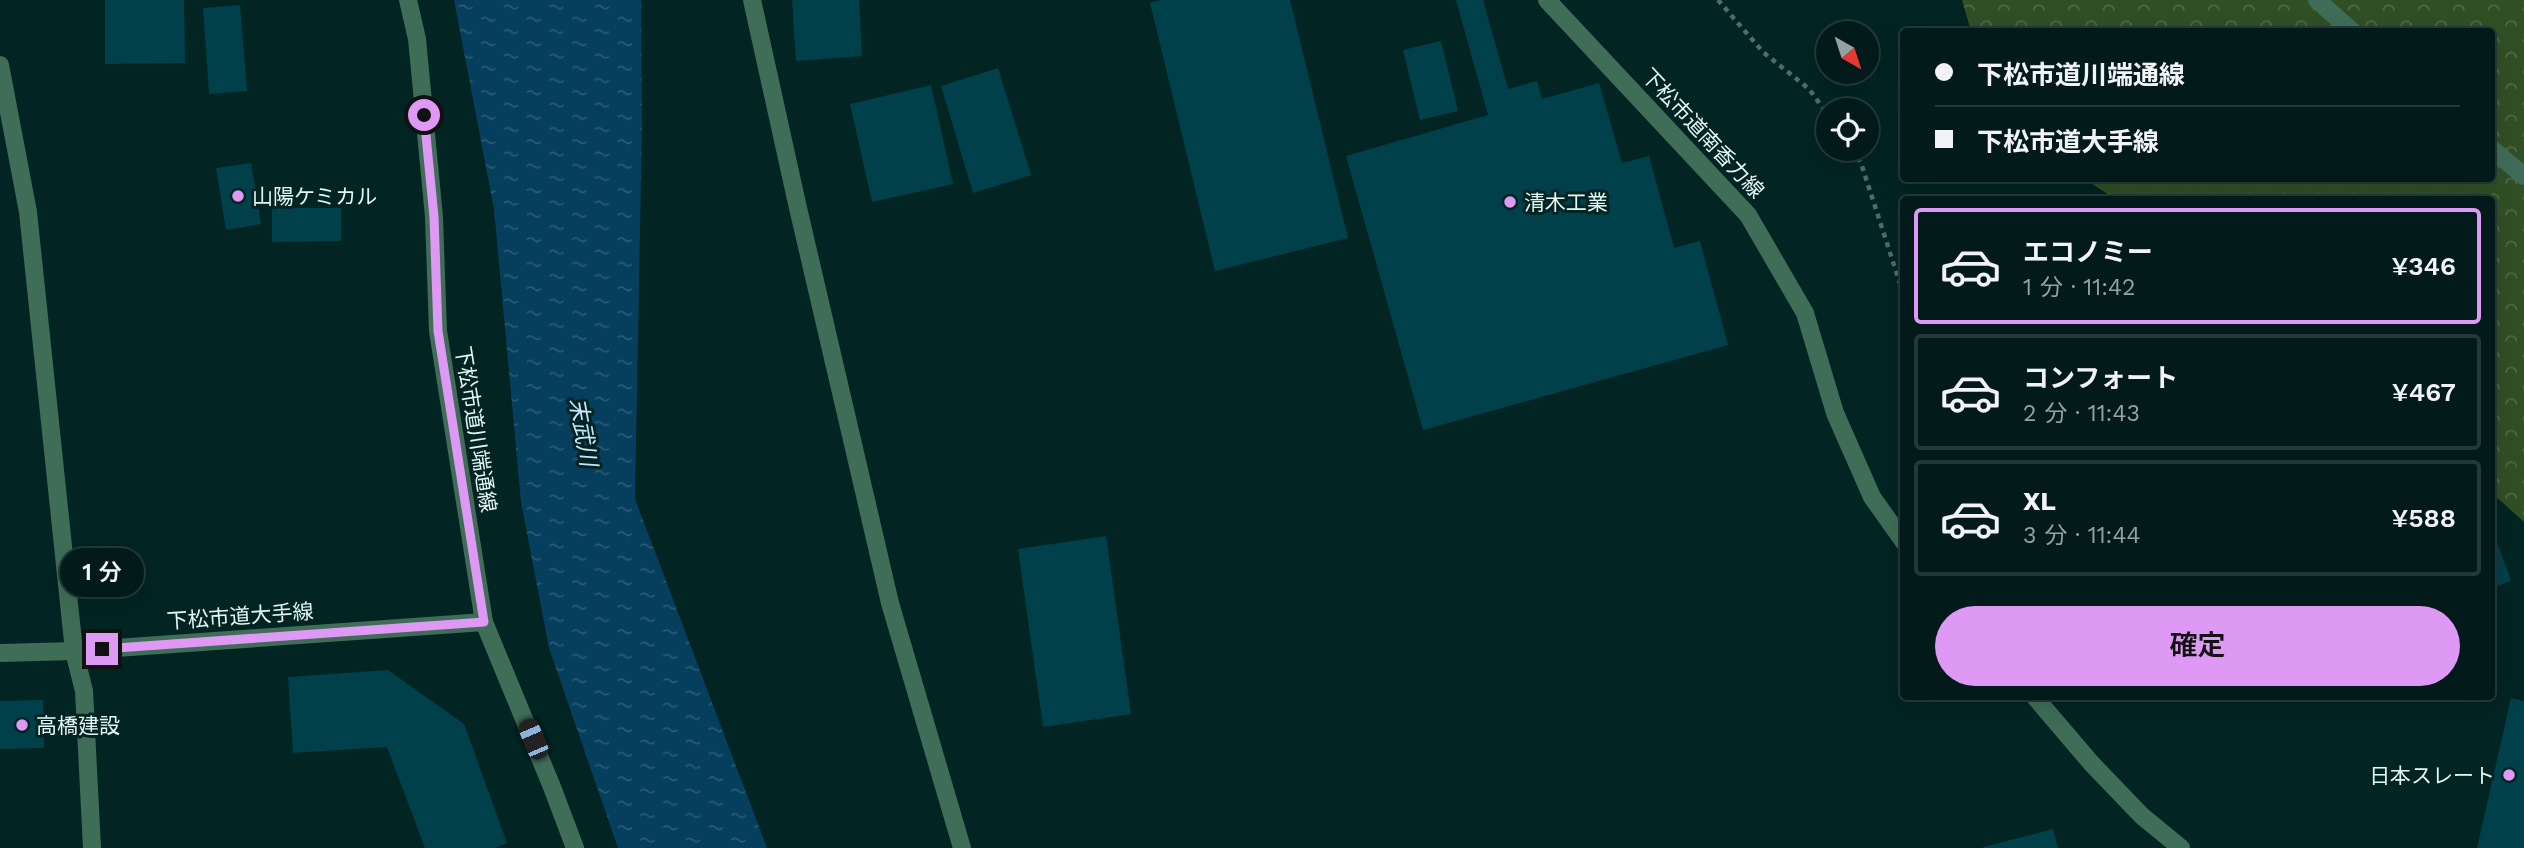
<!DOCTYPE html>
<html lang="ja">
<head>
<meta charset="utf-8">
<style>
	body { margin:0; font-family:"Work Sans","Noto Sans JP",sans-serif; background:#0c2423; color:#f1f3f6; height:100vh; display:flex; flex-direction:column; font-size:26px; white-space:nowrap }
	* { box-sizing:border-box; margin:0 }
	p { font-size:23px; color:#96a1a2 }
	.icon { flex:none; width:38px; height:38px; fill:none; stroke:currentColor; stroke-width:2; stroke-linecap:round; stroke-linejoin:round }
	.map { position:relative; flex:1; overflow:hidden }
	.drawer { position:absolute; left:1900px; top:196px; width:595px; height:504px; display:flex; flex-direction:column; background:#021b1a; border-radius:7px; box-shadow:0 7px 28px #0002,0 0 0 2px #233939 }
	.drawer>* { flex:none }
	.guide { position:absolute; left:1900px; top:28px; width:595px; height:154px; border-radius:7px; box-shadow:0 7px 28px #0002,0 0 0 2px #233939; display:grid; align-content:center; height:154px; padding:0 35px; background:#021b1a }
	.needle { width:46px; rotate:141deg }
	.fabs { position:absolute; left:1816px; top:21px; display:grid; gap:14px }
	.fabs a { display:grid; place-items:center; width:63px; height:63px; border-radius:50%; background:#021b1a; box-shadow:0 7px 28px #0002,0 0 0 2px #233939; font-size:35px }
	.end { position:absolute; width:32px; height:32px; margin:-16px; border:9px solid #dd99f4; background:#111; box-shadow:0 0 0 4px #111 }
	.from { border-radius:50% }
	.bubble { position:absolute; height:49px; border-radius:24px; background:#021b1a; box-shadow:0 7px 28px #0002,0 0 0 2px #233939; font-size:23px; font-weight:600; line-height:49px; text-align:center }
	.car { position:absolute; width:21px; height:42px; margin:-21px -10px; border-radius:9px; box-shadow:0 0 5px 2px #0007; background:linear-gradient(#222 24%,#8ab4d8 0 40%,#222 0 76%,#8ab4d8 0 86%,#222 0) }
	.guide b { display:flex; align-items:center; gap:24px; height:66px; font-size:26px }
	.guide b+b { border-top:2px solid #233939 }
	.guide i { width:18px; height:18px; background:#f1f3f6 }
	ul { padding:12px 0 0; list-style:none }
	li { display:flex; align-items:center; gap:21px; height:116px; margin:0 14px 10px; padding:0 21px; border:4px solid #233939; border-radius:7px }
	li div { flex:1 }
	li b { display:block; font-size:26px }
	li em { font-style:normal; font-weight:600 }
	li.active { border-color:#dd99f4 }
	li>.icon { width:63px; height:63px; stroke-width:1.5 }
	.action { display:flex; gap:14px; margin-top:auto; padding:14px 35px }
	.action a { flex:1; height:80px; border-radius:42px; background:#dd99f4; color:#111; font-size:28px; font-weight:600; line-height:80px; text-align:center }
	.map>svg:first-child { display:block }
	.forest { fill:url(#forest-crowns) }
	.water { fill:url(#water-ripples) }
	.building { fill:#00404b }
	.lines { fill:none; stroke-linecap:round; stroke-linejoin:round }
	.path { stroke:#4f6c6a; stroke-width:4.5; stroke-dasharray:5 5; stroke-linecap:butt }
	.minor { stroke:#3f6d58; stroke-width:18 }
	.tertiary { stroke:#3f6d58; stroke-width:18 }
	.route { stroke:#dd99f4; stroke-width:9 }
	.poi-dot { fill:#dd99f4; stroke:#022422; stroke-width:2.5 }
	.labels { text-anchor:middle; dominant-baseline:central; stroke-width:6; stroke-linejoin:round; paint-order:stroke }
	.street-label { font-size:21px; fill:#e3f6f4; stroke:#022422 }
	.poi-label { font-size:21px; fill:#e3f6f4; stroke:#022422; text-anchor:start }
	.water-label { font-size:23px; font-style:italic; fill:#c8e5fa; stroke:#022422 }
</style>
</head>
<body>
<div class="map">
<svg width="2524" height="848" viewBox="0 0 2524 848">
	<defs>
		<pattern id="forest-crowns" width="20" height="18" patternUnits="userSpaceOnUse" patternTransform="scale(1.75)"><rect width="20" height="18" fill="#314f25"/><path d="M2 6a3 3 0 1 1 6 0M12 15a3 3 0 1 1 6 0" fill="none" stroke="#4f6945"/></pattern>
		<pattern id="water-ripples" width="26" height="14" patternUnits="userSpaceOnUse" patternTransform="scale(1.75)"><rect width="26" height="14" fill="#063e5d"/><path d="M2 4q2-2 4 0t4 0M15 11q2-2 4 0t4 0" fill="none" stroke="#2a5a75"/></pattern>
	</defs>
	<rect width="100%" height="100%" fill="#022422"/>
	<path class="forest" d="M1962 0H2524V522L2492 493V200L2115 199 2085 179 2492 178V32L1971 31Z"/>
	<path class="water" d="M454 0H641L642 121 635 499 767 848H618L549 648 521 502 494 209Z"/>
	<path class="building" d="M105 0H184L185 63 105 64Z
		M792 0H859L862 56 796 61Z
		M1161 0H1290L1348 238 1215 271 1150 3Z
		M1456 0H1483L1508 89 1537 81 1542 99 1599 83 1622 163 1649 156 1674 248 1700 241 1728 345 1423 430 1346 156 1488 115Z
		M240 5 247 91 209 94 203 8Z
		M1441 41 1458 111 1420 120 1403 50Z
		M998 68 1031 175 973 193 941 86Z
		M931 85 953 184 872 202 850 104Z
		M251 163 261 224 226 230 216 168Z
		M272 208H341V241L272 242Z
		M2492 528 2511 581 2492 588Z
		M1106 536 1131 714 1043 727 1018 549Z
		M388 670 464 724 507 843 495 848H425L387 747 293 753 288 677Z
		M2511 698 2524 701V848H2477Z
		M43 700 44 748 0 749V701Z
		M2053 829 2058 848H1983V847Z"/>
	<g class="lines">
		<path class="path" d="M1718 0 1763 52 1809 89 1829 116
			M1852 149 1861 163 1904 296"/>
		<path class="minor" d="M408 0 417 39 434 217 438 331 484 622 552 787 575 848
			M752 0 798 208 890 603 962 848
			M1547 0 1748 215 1805 313 1835 413 1872 497 1904 542
			M0 65 28 212 74 651 84 691 92 848
			M2034 696 2092 764 2142 816 2181 848"/>
		<path class="tertiary" d="M2317 0 2353 32
			M2492 149 2524 176
			M0 653 74 651 484 622"/>
	</g>
	<g class="lines">
		<path class="route" d="M102 649 484 622 438 331 434 217 424 115"/>
	</g>
	<g class="poi-dot">
		<circle cx="238" cy="196" r="7"/>
		<circle cx="1510" cy="202" r="7"/>
		<circle cx="22" cy="725" r="7"/>
		<circle cx="2509" cy="775" r="7"/>
	</g>
	<g class="labels">
		<g class="street-label">
			<text transform="translate(1703 133) rotate(47)">下松市道南香力線</text>
			<text transform="translate(476 429) rotate(81)">下松市道川端通線</text>
			<text transform="translate(240 616) rotate(-4)">下松市道大手線</text>
		</g>
		<g class="poi-label">
			<text x="252" y="196">山陽ケミカル</text>
			<text x="1524" y="202">清木工業</text>
			<text x="36" y="725">高橋建設</text>
			<text x="2495" y="775" text-anchor="end">日本スレート</text>
		</g>
		<g class="water-label">
			<text transform="translate(583 432) rotate(80)">末武川</text>
		</g>
	</g>
</svg>
<div class="fabs">
<a><svg class="needle" viewBox="-14 -14 28 28"><path d="M0-13l5 13h-10z" fill="#e53935"/><path d="M0 13l5-13h-10z" fill="#96a1a2"/></svg></a>
<a><svg class="icon" aria-label="locate" viewBox="0 0 24 24"><circle cx="12" cy="12" r="6"/><path d="M12 2v4M12 18v4M2 12h4M18 12h4"/></svg></a>
</div>
<i class="end from" style="left:424px;top:115px"></i>
<i class="end" style="left:102px;top:649px"></i>
<div class="bubble" style="left:60px;top:548px;width:84px">1 分</div>
<i class="car" style="left:533px;top:739px;rotate:337deg"></i>
<div class="guide">
<b><i class="from"></i>下松市道川端通線</b>
<b><i></i>下松市道大手線</b>
</div>
<section class="drawer">
<ul>
<li class="active"><svg class="icon" aria-label="car" viewBox="0 0 24 24"><path d="M5 17H2v-5l4-1 3-4h7l3 4 3 1v5h-3M9 17h6M6 11h13"/><circle cx="7" cy="17" r="2"/><circle cx="17" cy="17" r="2"/></svg><div><b>エコノミー</b><p>1 分 · 11:42</p></div><em>¥346</em></li>
<li><svg class="icon" aria-label="car" viewBox="0 0 24 24"><path d="M5 17H2v-5l4-1 3-4h7l3 4 3 1v5h-3M9 17h6M6 11h13"/><circle cx="7" cy="17" r="2"/><circle cx="17" cy="17" r="2"/></svg><div><b>コンフォート</b><p>2 分 · 11:43</p></div><em>¥467</em></li>
<li><svg class="icon" aria-label="car" viewBox="0 0 24 24"><path d="M5 17H2v-5l4-1 3-4h7l3 4 3 1v5h-3M9 17h6M6 11h13"/><circle cx="7" cy="17" r="2"/><circle cx="17" cy="17" r="2"/></svg><div><b>XL</b><p>3 分 · 11:44</p></div><em>¥588</em></li>
</ul>
<div class="action"><a>確定</a></div>
</section>
</div>
</body>
</html>
